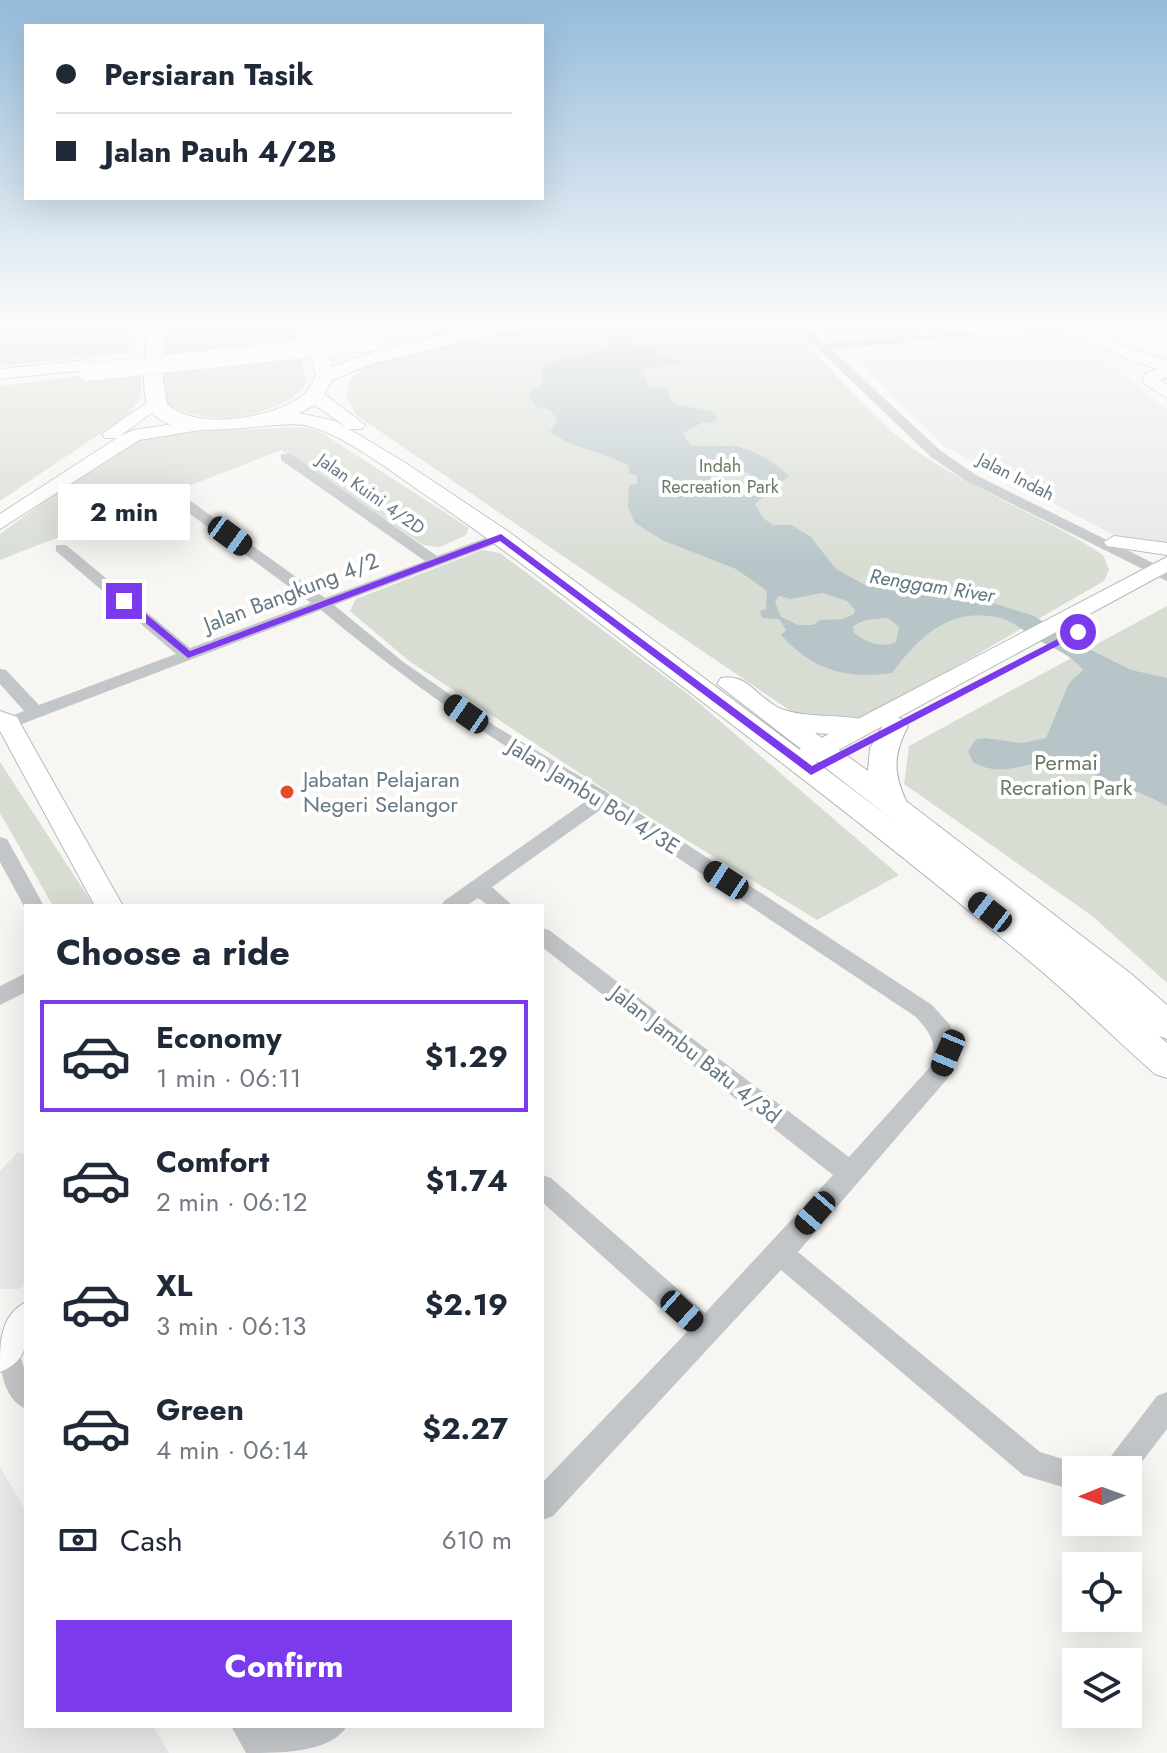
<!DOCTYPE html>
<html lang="en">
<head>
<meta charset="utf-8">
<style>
	body { margin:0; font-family:Jost,sans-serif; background:#f6f6f7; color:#1f2937; height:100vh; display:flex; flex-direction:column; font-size:30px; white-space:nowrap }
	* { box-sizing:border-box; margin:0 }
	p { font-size:26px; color:#747a83 }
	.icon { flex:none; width:44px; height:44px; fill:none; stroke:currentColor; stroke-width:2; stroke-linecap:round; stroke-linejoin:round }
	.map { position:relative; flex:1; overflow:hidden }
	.drawer { position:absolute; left:24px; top:904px; width:520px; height:824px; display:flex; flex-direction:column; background:#fff; border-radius:0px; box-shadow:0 8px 32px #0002 }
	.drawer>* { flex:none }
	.top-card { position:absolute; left:24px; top:24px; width:520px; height:176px; border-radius:0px; box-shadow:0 8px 32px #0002; display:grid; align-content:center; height:176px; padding:0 32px; background:#fff }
	.needle { width:52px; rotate:269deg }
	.tools { position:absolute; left:1062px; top:1456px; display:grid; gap:16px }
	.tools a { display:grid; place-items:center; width:80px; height:80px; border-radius:0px; background:#fff; box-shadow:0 8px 32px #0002; font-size:40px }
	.end { position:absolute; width:36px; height:36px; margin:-18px; border:10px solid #7c3aed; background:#fff; box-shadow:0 0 0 4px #fff }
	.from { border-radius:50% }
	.bubble { position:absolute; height:56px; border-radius:0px; background:#fff; box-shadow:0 8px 32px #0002; font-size:26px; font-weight:700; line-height:56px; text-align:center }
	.car { position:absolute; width:24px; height:48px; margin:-24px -12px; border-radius:10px; box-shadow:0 0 6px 2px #0007; background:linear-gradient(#222 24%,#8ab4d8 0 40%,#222 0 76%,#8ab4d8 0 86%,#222 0) }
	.top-card b { display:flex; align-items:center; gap:28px; height:76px; font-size:30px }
	.top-card b+b { border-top:2px solid #e0e1e3 }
	.top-card i { width:20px; height:20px; background:#1f2937 }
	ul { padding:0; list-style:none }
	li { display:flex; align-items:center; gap:24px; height:112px; margin:0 16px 12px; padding:0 16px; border:4px solid transparent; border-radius:0px }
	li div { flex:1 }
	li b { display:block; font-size:30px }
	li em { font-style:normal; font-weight:700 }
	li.active { border-color:#7c3aed }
	li>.icon { width:72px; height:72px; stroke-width:1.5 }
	h2 { padding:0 32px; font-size:36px; line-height:96px }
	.pay { display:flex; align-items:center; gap:20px; height:88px; padding:0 32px; font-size:30px }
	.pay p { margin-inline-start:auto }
	.button { display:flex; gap:16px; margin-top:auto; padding:16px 32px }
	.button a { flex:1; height:92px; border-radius:0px; background:#7c3aed; color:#fff; font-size:32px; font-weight:700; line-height:92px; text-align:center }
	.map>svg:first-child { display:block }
	.built { fill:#e7e8e7 }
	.green { fill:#d8ddd4 }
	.water { fill:#b7c5c8; fill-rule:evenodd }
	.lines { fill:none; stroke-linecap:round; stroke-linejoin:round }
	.secondary-casing { stroke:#b4babe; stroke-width:2 }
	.primary-casing { stroke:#b3b8bb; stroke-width:2 }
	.street { fill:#c2c6c9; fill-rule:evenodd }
	.secondary { fill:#fff; fill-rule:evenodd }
	.primary { fill:#fff; fill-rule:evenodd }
	.secondary-bridge-casing { stroke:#b4babe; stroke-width:19; stroke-linecap:butt }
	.secondary-bridge { stroke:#fff; stroke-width:18 }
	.route { fill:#7c3aed }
	.poi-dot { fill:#e34c27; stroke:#fff; stroke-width:3 }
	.labels { text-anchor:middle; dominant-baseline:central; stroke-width:8; stroke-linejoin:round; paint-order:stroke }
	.far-park-label { font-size:18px; fill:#6a7b64; stroke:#fff }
	.far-street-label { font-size:18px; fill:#657884; stroke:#fff }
	.far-water-label { font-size:20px; font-style:italic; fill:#617980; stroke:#fff }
	.street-label { font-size:22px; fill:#657884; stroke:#fff }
	.park-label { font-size:22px; fill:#6a7b64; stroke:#fff }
	.poi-label { font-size:22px; fill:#657884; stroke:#fff; text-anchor:start }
</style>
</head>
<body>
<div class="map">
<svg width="1167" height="1753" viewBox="0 0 1167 1753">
	<rect width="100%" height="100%" fill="#f7f6f3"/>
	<path class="built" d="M808 321H926V322L920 332 894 340 834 344Z
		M1055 330 1078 336 1167 410V544L1127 542 944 446 854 358 865 349Z
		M18 1152 26 1155V1282L19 1289H0V1171Z
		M0 1467 26 1511V1726H153L169 1753H0Z"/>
	<path class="green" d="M0 321H131L128 353 0 366Z
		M163 321H295L306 381 303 389C269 420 201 429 163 401L159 326Z
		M599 321H786C826 362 874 423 921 454 979 493 1046 517 1103 555L1109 570 1104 581 860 722 815 721 789 710 356 415 347 397 349 381 371 363 416 351 509 332Z
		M136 369 143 371 140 398 129 414 0 501V386Z
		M301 427 319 431 469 528 466 535 440 547 423 545 281 450 0 560V534L126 442 157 433Z
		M482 550 500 553 693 698 899 875 817 920 607 791 409 661 350 611 356 599Z
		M1167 606V983L1091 915 904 784 909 746Z
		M0 762 94 906H53L0 813Z"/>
	<path class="water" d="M595 321C611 321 622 334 632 346L655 344 658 356 687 363 642 369 650 389 665 388 674 404 711 411 718 418 710 424 703 422 683 433 690 445C704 447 714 446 728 446 749 445 775 463 789 476L755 504 763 518 773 525H791L810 536 836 569 867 586 993 603 1034 616 1085 647 1131 670 1167 678V806C1151 796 1075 765 1057 763 1025 759 1004 780 973 762L968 751 976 739 985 738 1022 743 1046 738 1069 683 1083 670C1073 656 1053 648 1038 640 1027 633 1013 621 1000 618 950 606 919 637 892 673 846 679 814 671 781 635L786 630 779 619 762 618 760 611 766 609 767 591 736 569 662 540 635 523 628 507 629 485 637 484V476L629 473V466C602 451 575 449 550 432L558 421 550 410 535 406 528 394 542 385 543 364 611 348ZM740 469 755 477V481L742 489 721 491 715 486 709 471ZM822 593 847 601 855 610 854 614 843 619 820 620 813 625H798L781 617 775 602 779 596 791 599ZM888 618 899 627 896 642C881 649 866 642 854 633L853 626 865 620Z"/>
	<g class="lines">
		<defs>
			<path id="secondary" d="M457 321H512L504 326 370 339 362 334 370 329Z
				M926 321 990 324 1079 321 1122 345 1167 360V377L1160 380 1167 385V398L1142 382 1146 373 1158 369C1120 359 1087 334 1047 331 1015 329 951 344 926 321Z
				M89 360 97 365 95 369 0 379V369Z
				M155 397 161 398 164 402 161 406 120 436 134 430 200 420 209 425 200 430 139 440 0 529V514L117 438H105L102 434Z
				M1114 536 1167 543V555L1107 546 1104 542Z
				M1167 557V572L807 767 798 769 789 767 785 761 789 755Z
				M0 711 17 717 20 723 123 906H95L0 731Z
				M26 1302C26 1334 34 1358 0 1372 0 1341 0 1316 26 1302Z"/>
			<path id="primary" d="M151 321H167L165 326 163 379 167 404C194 431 273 419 302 396 309 391 312 383 316 376L302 321H318L332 367C412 335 500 321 586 321L578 326 495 334 371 364 332 380 324 394 365 425 362 429H349L404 462 509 532 892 819 717 684 721 678C747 672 759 700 781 709 809 719 841 713 869 721L873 727 869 733 860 736 815 733 868 771 870 748 886 720 895 717 904 720 908 726C893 755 893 772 906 801L1130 973 1167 1005V1039L1159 1036 1167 1043V1078L1155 1074C1112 1036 1071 995 1027 959 919 868 807 782 695 696 607 629 520 560 430 498 397 476 342 432 304 425 266 419 158 452 146 399 141 376 147 349 147 326ZM315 405 346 427 335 421 299 413Z"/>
		</defs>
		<use href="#secondary" class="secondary-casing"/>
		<use href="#primary" class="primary-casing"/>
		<path class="street" d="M789 321H801L825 343 996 329 998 331 992 334 832 350 941 451 976 475 1167 570V581L966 481 931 457Z
			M281 454H291L437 556 496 534H506V540L334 605 402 661 495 726 610 794 932 1005 950 1025 958 1045 948 1078 798 1252 1040 1452 1086 1466 1088 1470H1076V1491L1023 1475 781 1270 553 1516 542 1520V1483L687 1332 542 1202V1175L551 1178 705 1313 833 1175 542 947V928L549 930 849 1157 931 1066C938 1043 931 1034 916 1017L603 808 492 887 513 906H489L478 898 466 906H441L444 901 589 799C493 740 408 683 321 610L14 727H2V719L24 711 0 684V669L6 670 39 705 176 654 56 551V545H66L190 648 311 603 178 505V499H188L325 598 425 561 281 460Z
			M0 837 7 839 44 906H26V910L0 862Z
			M26 973V992L0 1005V986Z
			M0 1337C29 1349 26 1383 26 1409 0 1397 0 1363 0 1337Z
			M1167 1392V1429L1128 1480V1470H1103L1108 1460 1157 1396Z
			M231 1726H347C331 1753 281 1753 246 1753Z"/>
		<use href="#secondary" class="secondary"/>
		<use href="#primary" class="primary"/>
		<defs>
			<path id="secondary-bridge" d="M88 372 371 342"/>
		</defs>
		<use href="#secondary-bridge" class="secondary-bridge-casing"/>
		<use href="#secondary-bridge" class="secondary-bridge"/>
	</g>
	<linearGradient id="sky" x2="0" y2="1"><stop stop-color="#94bbdb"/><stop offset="0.57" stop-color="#fbfbfa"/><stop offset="1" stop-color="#fbfbfa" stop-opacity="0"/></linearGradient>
	<rect width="1167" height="566" fill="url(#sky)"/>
	<path class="route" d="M501 534 812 766 1075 630 1084 632 811 775 500 541 188 658 119 601 128 599 190 651Z"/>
	<circle class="poi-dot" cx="287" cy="792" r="8"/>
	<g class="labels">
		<g class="far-park-label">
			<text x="720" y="466">Indah<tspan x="720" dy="21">Recreation Park</tspan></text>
		</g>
		<g class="far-street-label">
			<text transform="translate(1016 477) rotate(27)">Jalan Indah</text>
			<text transform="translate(371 494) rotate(35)">Jalan Kuini 4/2D</text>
		</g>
		<g class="far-water-label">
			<text transform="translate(932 586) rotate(9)">Renggam River</text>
		</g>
		<g class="street-label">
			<text transform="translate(291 592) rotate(-21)">Jalan Bangkung 4/2</text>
			<text transform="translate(594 796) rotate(32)">Jalan Jambu Bol 4/3E</text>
			<text transform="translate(696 1054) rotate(38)">Jalan Jambu Batu 4/3d</text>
		</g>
		<g class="park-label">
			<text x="1066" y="762">Permai<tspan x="1066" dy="25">Recration Park</tspan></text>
		</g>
		<g class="poi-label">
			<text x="303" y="779">Jabatan Pelajaran<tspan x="303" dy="25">Negeri Selangor</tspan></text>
		</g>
	</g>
</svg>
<div class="tools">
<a><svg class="needle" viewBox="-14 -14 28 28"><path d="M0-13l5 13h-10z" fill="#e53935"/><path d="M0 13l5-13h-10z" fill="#747a83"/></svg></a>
<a><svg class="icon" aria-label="locate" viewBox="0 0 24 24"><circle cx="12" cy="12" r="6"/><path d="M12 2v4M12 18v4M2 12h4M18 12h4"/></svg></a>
<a><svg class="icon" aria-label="layers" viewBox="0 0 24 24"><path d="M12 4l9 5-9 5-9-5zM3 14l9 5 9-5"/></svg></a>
</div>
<i class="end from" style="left:1078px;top:632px"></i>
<i class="end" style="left:124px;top:601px"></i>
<div class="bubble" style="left:58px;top:484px;width:132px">2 min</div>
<i class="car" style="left:230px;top:536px;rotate:126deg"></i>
<i class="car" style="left:466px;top:714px;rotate:305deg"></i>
<i class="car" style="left:726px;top:880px;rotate:303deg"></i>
<i class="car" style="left:990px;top:912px;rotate:308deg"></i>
<i class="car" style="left:948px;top:1053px;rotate:203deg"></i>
<i class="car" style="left:815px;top:1213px;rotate:221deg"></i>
<i class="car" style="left:682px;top:1311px;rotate:132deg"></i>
<div class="top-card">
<b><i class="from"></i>Persiaran Tasik</b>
<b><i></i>Jalan Pauh 4/2B</b>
</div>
<section class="drawer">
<h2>Choose a ride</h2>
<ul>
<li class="active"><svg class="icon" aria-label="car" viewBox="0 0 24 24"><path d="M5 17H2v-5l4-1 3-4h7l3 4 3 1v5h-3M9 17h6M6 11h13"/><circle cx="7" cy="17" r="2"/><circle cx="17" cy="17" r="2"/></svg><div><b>Economy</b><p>1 min · 06:11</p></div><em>$1.29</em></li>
<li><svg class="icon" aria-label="car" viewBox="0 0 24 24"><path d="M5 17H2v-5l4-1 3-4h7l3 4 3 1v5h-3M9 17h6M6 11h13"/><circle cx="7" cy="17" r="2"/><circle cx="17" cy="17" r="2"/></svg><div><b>Comfort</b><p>2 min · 06:12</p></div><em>$1.74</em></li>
<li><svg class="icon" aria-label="car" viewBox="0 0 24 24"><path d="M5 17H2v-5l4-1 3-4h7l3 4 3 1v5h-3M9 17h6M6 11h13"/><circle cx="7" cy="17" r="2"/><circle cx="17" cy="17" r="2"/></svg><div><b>XL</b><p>3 min · 06:13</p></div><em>$2.19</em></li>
<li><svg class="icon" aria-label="car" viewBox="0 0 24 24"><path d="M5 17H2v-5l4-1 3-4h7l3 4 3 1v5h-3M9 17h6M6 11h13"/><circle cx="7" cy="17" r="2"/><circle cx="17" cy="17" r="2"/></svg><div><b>Green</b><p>4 min · 06:14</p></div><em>$2.27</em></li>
</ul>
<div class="pay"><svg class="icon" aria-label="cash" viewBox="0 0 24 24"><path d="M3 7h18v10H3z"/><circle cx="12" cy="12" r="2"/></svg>Cash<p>610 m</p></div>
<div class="button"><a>Confirm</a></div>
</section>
</div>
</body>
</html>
